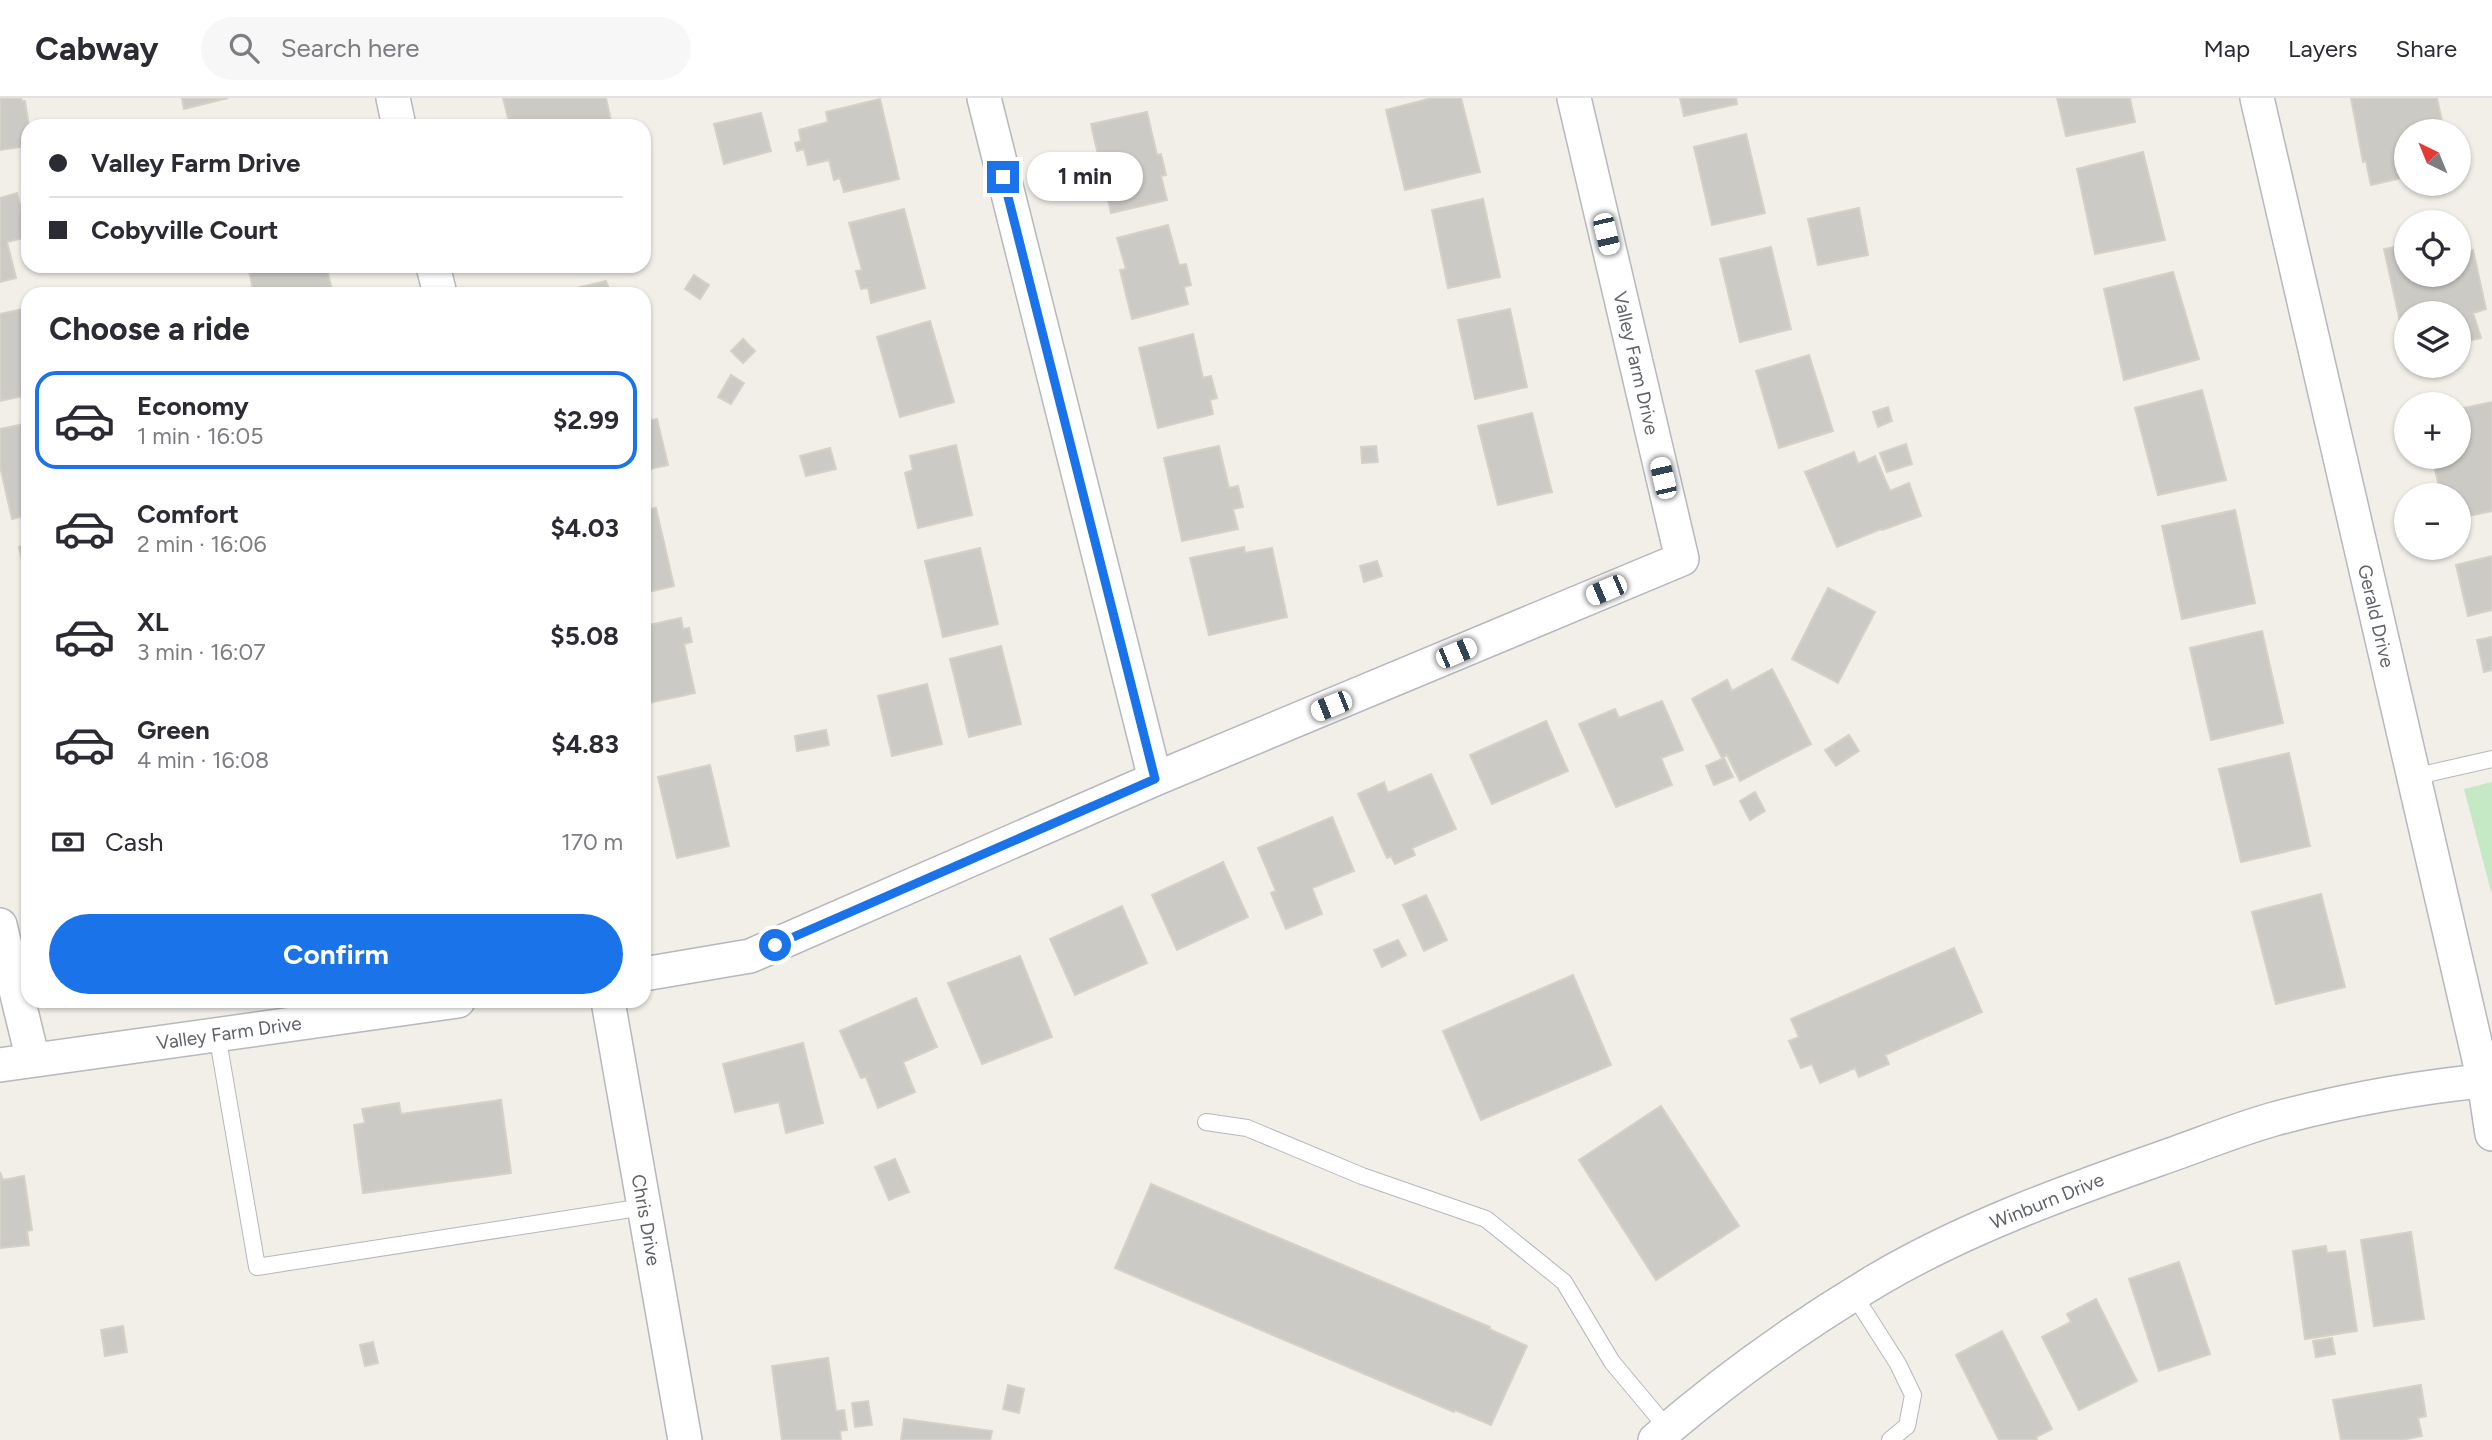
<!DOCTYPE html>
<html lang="en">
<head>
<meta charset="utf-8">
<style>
	body { margin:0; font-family:Figtree,sans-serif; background:#f7f7f7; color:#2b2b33; height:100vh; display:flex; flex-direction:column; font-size:26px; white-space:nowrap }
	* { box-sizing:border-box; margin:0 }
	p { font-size:23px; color:#7c7c81 }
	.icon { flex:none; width:38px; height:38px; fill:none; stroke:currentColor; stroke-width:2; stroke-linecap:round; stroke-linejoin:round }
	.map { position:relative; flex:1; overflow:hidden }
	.side { position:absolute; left:21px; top:189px; width:630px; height:721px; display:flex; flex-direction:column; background:#fff; border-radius:21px; box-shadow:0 2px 5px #0004 }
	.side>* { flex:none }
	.guide { position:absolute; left:21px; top:21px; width:630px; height:154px; border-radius:21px; box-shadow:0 2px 5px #0004; display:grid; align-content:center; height:154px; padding:0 28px; background:#fff }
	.needle { width:46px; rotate:317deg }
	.fabs { position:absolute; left:2394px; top:21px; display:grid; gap:14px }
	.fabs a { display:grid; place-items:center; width:77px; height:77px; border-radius:50%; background:#fff; box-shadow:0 2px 5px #0004; font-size:35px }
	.end { position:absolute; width:32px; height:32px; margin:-16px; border:9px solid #1a73e8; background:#fff; box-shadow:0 0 0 4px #fff }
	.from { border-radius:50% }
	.bubble { position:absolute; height:49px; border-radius:24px; background:#fff; box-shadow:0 2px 5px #0004; font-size:23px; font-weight:700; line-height:49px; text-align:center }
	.car { position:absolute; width:21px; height:42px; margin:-21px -10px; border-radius:9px; box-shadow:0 0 5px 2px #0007; background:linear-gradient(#fff 24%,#345 0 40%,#fff 0 76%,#345 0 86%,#fff 0) }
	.guide b { display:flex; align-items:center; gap:24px; height:66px; font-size:26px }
	.guide b+b { border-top:2px solid #e1e1e2 }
	.guide i { width:18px; height:18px; background:#2b2b33 }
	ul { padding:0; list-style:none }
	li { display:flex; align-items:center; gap:21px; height:98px; margin:0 14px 10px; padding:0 14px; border:4px solid transparent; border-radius:21px }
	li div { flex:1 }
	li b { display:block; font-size:26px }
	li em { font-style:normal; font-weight:700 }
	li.active { border-color:#1a73e8 }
	li>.icon { width:63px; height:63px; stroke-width:1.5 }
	h2 { padding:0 28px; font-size:32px; line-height:84px }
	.pay { display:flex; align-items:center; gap:18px; height:77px; padding:0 28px; font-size:26px }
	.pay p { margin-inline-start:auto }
	.action { display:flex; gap:14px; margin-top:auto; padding:14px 28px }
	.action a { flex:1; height:80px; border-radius:42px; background:#1a73e8; color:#fff; font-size:28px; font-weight:700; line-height:80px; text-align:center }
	header { display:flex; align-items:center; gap:42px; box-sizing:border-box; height:98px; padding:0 35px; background:#fff; border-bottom:2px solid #e1e1e2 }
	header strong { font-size:33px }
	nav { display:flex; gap:38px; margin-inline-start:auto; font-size:24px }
	.search { width:490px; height:63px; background:#f7f7f7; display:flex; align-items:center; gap:18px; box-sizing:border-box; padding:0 24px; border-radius:38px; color:#7c7c81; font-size:26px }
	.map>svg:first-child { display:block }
	.green { fill:#c5e8c5 }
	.building { fill:#cccac5; stroke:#d6d1c6; stroke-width:2 }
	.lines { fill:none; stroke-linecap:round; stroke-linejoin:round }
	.lane-casing { stroke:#b5b8bc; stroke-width:18 }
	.street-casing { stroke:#b5b8bc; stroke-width:36 }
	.lane { stroke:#fff; stroke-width:16 }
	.street { stroke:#fff; stroke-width:33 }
	.route { stroke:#1a73e8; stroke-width:9 }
	.labels { text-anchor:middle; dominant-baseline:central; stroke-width:6; stroke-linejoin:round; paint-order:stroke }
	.street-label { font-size:19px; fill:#5f6368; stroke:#fff }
</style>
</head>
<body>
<header>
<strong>Cabway</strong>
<div class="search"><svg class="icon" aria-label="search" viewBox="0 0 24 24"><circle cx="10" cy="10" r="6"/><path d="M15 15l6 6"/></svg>Search here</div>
<nav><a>Map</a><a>Layers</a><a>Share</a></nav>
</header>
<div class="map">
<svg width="2492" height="1342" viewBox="0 0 2492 1342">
	<rect width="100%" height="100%" fill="#f1efe8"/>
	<path class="green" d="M2492 684V797L2464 691Z"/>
	<path class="building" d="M0 0H21L22 3H25L29 28 28 48 0 52Z
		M182 0H228L184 11Z
		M503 0H606L612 28H510Z
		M1432 0H1461L1480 74 1405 92 1386 12Z
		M1680 0H1736L1737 6 1684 18Z
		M2057 0H2130L2135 24 2066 38Z
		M2351 0H2437L2444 33H2406V79L2371 87 2366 63 2363 64Z
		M880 1 899 81 844 94 840 80 834 82 829 62 808 67 804 51 797 53 795 45 801 43 799 32 828 24 826 14Z
		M1147 14 1157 57 1161 56 1166 77 1161 78 1167 102 1111 115 1091 26Z
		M761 15 771 53 724 66 714 26Z
		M1746 36 1765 115 1712 127 1694 49Z
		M2143 54 2165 142 2095 156 2077 71Z
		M17 95 28 139 7 144 16 180 0 184V100Z
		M1483 101 1500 179 1448 190 1432 112Z
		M1859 110 1868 157 1818 167 1808 121Z
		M904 111 925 190 871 205 868 190 861 191 856 173 862 172 849 125Z
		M1168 127 1179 167 1186 166 1191 187 1184 189 1188 206 1132 221 1120 172 1126 171 1117 140Z
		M2406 147V177H2459V156L2473 152 2486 211 2473 215 2481 240 2459 245V215H2406V251L2384 151Z
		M1771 149 1791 231 1740 244 1720 161Z
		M248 168H326L333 196H254Z
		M2173 174 2199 261 2124 282 2104 191Z
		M694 177 709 187 700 201 685 191Z
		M606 183 611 196H552Z
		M23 211 28 234V297L0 303V216Z
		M1510 211 1527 289 1475 301 1458 222Z
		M930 223 954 304 900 319 877 239Z
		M1193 236 1203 280 1211 278 1217 300 1210 302 1213 316 1158 330 1139 250Z
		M743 241 755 253 743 265 731 253Z
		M1809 257 1833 333 1779 350 1756 273Z
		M731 277 744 285 731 306 718 299Z
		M2202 292 2226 382 2158 397 2135 310Z
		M2492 304V413L2459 420V397H2441L2432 359H2459V311Z
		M1888 309 1892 323 1878 329 1873 314Z
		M1532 315 1552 394 1498 407 1478 328Z
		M657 321 668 367 645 372 646 374 644 375V324Z
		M28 325V417L12 421 0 368V331Z
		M1906 346 1912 366 1887 374 1880 355Z
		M956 347 972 417 918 430 905 375 913 372 910 358Z
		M1219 348 1229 390 1238 388 1243 409 1233 411 1238 431 1182 443 1164 360Z
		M1376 348 1378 364 1362 365 1361 349Z
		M830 350 836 371 806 378 800 358Z
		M1854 354 1858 366 1875 358 1890 393 1909 385 1921 418 1882 432 1881 431 1837 449 1805 374Z
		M656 410 674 488 644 495V412Z
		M2235 412 2255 505 2182 521 2162 428Z
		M28 446V488L19 449Z
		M1244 449 1245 455 1272 450 1287 519 1209 537 1190 460Z
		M980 450 998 526 943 539 925 463Z
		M2492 458V512L2468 518 2456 467Z
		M1377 463 1382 478 1364 484 1360 468Z
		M1828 490 1875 514 1838 585 1792 561Z
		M681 520 683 531 689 530 692 544 684 546 695 595 644 606V528Z
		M2262 533 2283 625 2211 642 2190 550Z
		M2492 539V572L2484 574 2477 542Z
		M1001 548 1021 626 969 639 950 561Z
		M1772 571 1811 646 1740 683 1727 657 1722 660 1692 601 1727 582 1732 593Z
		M927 586 942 646 892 658 878 598Z
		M1662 603 1683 652 1661 660 1672 687 1616 709 1579 626 1615 611 1619 620Z
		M1546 623 1568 673 1492 706 1470 657Z
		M826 632 829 647 797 653 795 638Z
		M1849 637 1859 653 1836 668 1825 652Z
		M2289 655 2310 748 2241 764 2219 671Z
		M1724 660 1733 679 1714 687 1706 668Z
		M710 667 729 748 677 760 658 679Z
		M1431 676 1456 731 1412 750 1415 757 1395 766 1391 758 1387 760 1358 696 1384 684 1388 695Z
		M1755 694 1765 713 1750 722 1740 703Z
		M1332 719 1354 773 1312 790 1322 816 1286 831 1271 795 1276 793 1258 750Z
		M1223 764 1248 819 1177 852 1152 797Z
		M2321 796 2345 889 2276 906 2252 814Z
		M1426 797 1447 842 1424 853 1403 807Z
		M1122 808 1147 865 1075 897 1050 841Z
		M1398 842 1406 857 1382 869 1374 852Z
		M1954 850 1982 914 1885 957 1889 966 1859 979 1855 970 1820 985 1812 966 1801 970 1789 943 1799 939 1791 921Z
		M1020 858 1052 939 982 966 948 885Z
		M1573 877 1611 967 1481 1022 1443 933Z
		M916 900 937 949 903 964 915 994 878 1010 866 979 861 980 840 933Z
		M803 945 823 1025 786 1035 779 1004 735 1014 723 966Z
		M501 1002 511 1075 363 1095 354 1027 365 1025 362 1011 399 1005 401 1016Z
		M1661 1008 1739 1128 1656 1182 1579 1062Z
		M895 1061 909 1094 889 1102 875 1069Z
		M0 1074 3 1082 24 1078 32 1132 27 1133 29 1147 0 1150Z
		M1151 1086 1490 1229 1489 1231 1527 1248 1491 1327 1455 1312 1454 1314 1115 1170Z
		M2411 1134 2424 1221 2374 1228 2361 1142Z
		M2326 1148 2327 1155 2345 1153 2357 1233 2305 1241 2293 1153Z
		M2179 1164 2210 1256 2159 1273 2129 1181Z
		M2096 1201 2137 1283 2079 1312 2042 1239 2071 1224 2067 1216Z
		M123 1228 127 1254 105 1258 101 1232Z
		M2002 1233 2052 1331 2036 1339 2037 1342H1999L1956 1257Z
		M2332 1240 2335 1256 2316 1259 2313 1243Z
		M373 1244 378 1265 365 1268 360 1247Z
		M828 1260 836 1313 844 1312 847 1332 840 1333 841 1342H782L772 1268Z
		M1008 1287 1024 1291 1019 1315 1003 1311Z
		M2421 1287 2426 1318 2418 1320 2422 1338 2401 1342H2341L2333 1302Z
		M868 1303 872 1327 855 1329 852 1305Z
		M904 1321 992 1333 990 1342H901Z"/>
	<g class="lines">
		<defs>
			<path id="lane" d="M2413 679 2492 661
				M217 936 257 1169 644 1109
				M1206 1024 1247 1030 1362 1078 1486 1121 1564 1184 1612 1264 1668 1331
				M1854 1197 1898 1266 1913 1297 1907 1328 1890 1342"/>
			<path id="street" d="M393 0 399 28
				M984 0 1155 681
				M2257 0 2484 983 2492 1036
				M433 168 440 196
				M0 827 33 962
				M644 876 750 858 1155 681 1682 461 1574 0
				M608 903 685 1342
				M0 967 458 903
				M1655 1342C1724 1282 1798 1229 1877 1182 1963 1131 2065 1094 2159 1061 2197 1048 2235 1032 2274 1021 2345 1002 2419 989 2492 982"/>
		</defs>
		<use href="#lane" class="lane-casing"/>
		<use href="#street" class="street-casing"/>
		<use href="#lane" class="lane"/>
		<use href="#street" class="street"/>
	</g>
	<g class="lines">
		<path class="route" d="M775 847 1155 681 1003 79"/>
	</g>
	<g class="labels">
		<g class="street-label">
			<text transform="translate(1636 265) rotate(77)">Valley Farm Drive</text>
			<text transform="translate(2376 518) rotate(77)">Gerald Drive</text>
			<text transform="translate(229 935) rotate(-8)">Valley Farm Drive</text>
			<text transform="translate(2047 1103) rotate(-22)">Winburn Drive</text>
			<text transform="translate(646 1122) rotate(80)">Chris Drive</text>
		</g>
	</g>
</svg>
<div class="fabs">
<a><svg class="needle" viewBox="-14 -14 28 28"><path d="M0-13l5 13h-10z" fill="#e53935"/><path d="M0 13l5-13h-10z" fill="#7c7c81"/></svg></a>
<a><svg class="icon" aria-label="locate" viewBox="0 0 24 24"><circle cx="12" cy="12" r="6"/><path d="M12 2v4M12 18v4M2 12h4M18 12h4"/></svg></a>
<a><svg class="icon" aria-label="layers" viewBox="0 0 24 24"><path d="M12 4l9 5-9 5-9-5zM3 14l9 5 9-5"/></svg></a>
<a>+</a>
<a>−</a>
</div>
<i class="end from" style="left:775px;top:847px"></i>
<i class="end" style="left:1003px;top:79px"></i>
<div class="bubble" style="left:1027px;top:54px;width:116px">1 min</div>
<i class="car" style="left:1606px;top:136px;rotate:167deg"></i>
<i class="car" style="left:1663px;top:380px;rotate:347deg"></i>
<i class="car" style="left:1606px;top:492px;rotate:247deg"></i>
<i class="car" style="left:1456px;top:555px;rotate:67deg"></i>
<i class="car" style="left:1331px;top:608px;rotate:248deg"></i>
<div class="guide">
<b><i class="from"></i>Valley Farm Drive</b>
<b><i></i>Cobyville Court</b>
</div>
<section class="side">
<h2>Choose a ride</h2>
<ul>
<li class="active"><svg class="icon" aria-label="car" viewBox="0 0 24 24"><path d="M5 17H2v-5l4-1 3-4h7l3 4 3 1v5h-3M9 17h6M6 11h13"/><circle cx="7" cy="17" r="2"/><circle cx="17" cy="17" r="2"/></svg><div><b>Economy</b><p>1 min · 16:05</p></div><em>$2.99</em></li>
<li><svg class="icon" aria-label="car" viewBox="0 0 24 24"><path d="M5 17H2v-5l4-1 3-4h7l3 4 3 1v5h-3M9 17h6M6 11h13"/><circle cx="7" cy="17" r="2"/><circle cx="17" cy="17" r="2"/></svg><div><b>Comfort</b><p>2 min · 16:06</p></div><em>$4.03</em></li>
<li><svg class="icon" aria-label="car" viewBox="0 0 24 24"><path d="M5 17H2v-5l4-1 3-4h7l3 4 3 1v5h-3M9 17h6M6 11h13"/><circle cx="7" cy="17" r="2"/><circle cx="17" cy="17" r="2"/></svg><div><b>XL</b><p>3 min · 16:07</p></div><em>$5.08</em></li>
<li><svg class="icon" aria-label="car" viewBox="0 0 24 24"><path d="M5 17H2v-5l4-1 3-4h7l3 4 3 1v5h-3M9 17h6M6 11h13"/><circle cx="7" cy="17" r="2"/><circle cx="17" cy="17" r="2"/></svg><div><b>Green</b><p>4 min · 16:08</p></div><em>$4.83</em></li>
</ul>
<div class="pay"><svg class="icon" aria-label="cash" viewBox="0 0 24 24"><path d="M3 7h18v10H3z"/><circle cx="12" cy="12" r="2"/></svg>Cash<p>170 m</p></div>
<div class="action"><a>Confirm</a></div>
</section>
</div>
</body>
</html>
